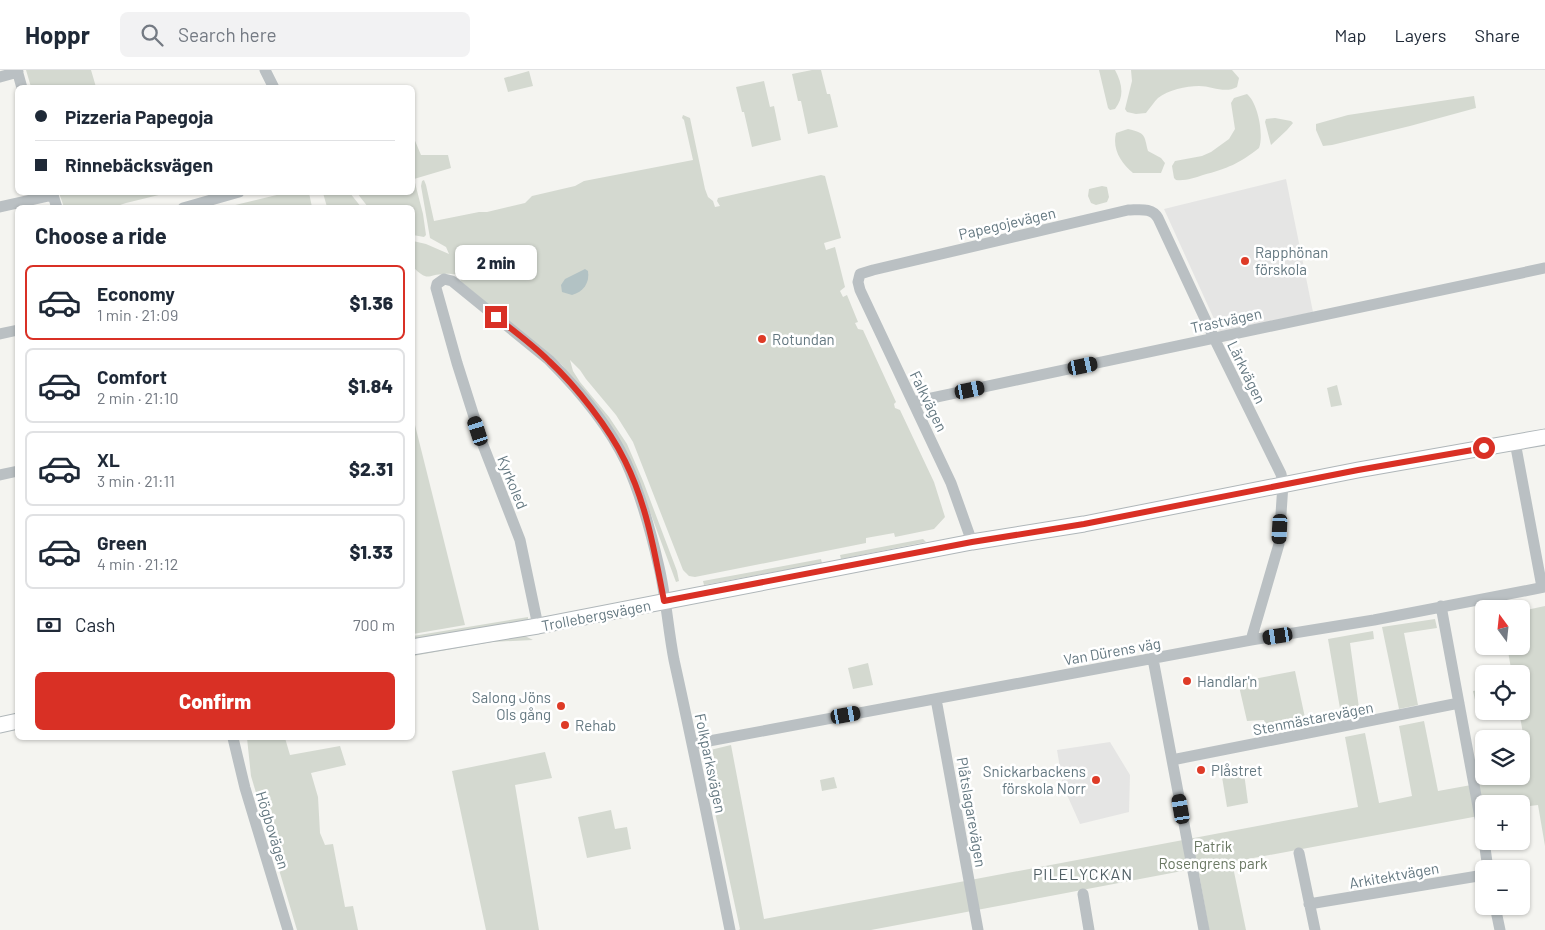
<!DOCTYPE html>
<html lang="en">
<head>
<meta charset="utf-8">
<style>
	body { margin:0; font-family:Barlow,sans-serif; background:#f2f2f3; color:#1f2937; height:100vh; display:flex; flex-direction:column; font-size:19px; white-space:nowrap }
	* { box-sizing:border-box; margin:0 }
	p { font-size:16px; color:#747a83 }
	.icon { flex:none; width:28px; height:28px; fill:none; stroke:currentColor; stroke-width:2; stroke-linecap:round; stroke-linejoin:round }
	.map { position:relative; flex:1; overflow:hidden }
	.sheet { position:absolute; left:15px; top:135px; width:400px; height:535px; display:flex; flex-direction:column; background:#fff; border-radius:8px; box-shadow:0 1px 4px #0004 }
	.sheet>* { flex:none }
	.hud { position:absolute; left:15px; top:15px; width:400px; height:110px; border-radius:8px; box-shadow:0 1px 4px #0004; display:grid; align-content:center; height:110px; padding:0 20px; background:#fff }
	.needle { width:32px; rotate:345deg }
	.buttons { position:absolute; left:1475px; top:530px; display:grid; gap:10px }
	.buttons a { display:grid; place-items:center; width:55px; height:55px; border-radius:8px; background:#fff; box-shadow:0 1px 4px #0004; font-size:25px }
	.end { position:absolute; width:22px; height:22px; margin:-11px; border:6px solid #d93025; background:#fff; box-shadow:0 0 0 2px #fff }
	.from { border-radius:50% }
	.bubble { position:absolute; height:35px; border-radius:8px; background:#fff; box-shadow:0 1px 4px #0004; font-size:16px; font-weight:800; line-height:35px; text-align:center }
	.car { position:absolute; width:15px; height:30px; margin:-15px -8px; border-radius:6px; box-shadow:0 0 4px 1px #0007; background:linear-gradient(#222 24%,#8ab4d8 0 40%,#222 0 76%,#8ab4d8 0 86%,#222 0) }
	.hud b { display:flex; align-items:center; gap:18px; height:48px; font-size:19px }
	.hud b+b { border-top:1px solid #e0e1e3 }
	.hud i { width:12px; height:12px; background:#1f2937 }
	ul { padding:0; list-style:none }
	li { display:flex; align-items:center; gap:15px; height:75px; margin:0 10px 8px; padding:0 10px; border:2px solid #e0e1e3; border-radius:8px }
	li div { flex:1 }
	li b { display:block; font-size:19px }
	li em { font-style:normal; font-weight:800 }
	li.on { border-color:#d93025 }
	li>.icon { width:45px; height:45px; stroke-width:1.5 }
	h2 { padding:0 20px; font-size:22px; line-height:60px }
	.pay { display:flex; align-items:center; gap:12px; height:55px; padding:0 20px; font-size:19px }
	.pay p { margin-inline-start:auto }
	.action { display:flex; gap:10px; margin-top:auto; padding:10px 20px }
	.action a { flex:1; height:58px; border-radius:8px; background:#d93025; color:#fff; font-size:20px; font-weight:800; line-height:58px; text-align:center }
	header { display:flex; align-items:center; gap:30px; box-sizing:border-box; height:70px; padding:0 25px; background:#fff; border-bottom:1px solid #e0e1e3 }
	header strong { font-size:24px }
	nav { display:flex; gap:28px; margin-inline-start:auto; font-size:18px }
	.search { width:350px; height:45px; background:#f2f2f3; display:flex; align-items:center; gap:12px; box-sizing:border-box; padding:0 18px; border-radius:8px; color:#747a83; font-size:19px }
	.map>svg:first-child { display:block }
	.built { fill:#e5e5e4 }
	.green { fill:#d4d9d0 }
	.water { fill:#b2c2c4 }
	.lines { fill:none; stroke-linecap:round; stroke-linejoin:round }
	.secondary-casing { stroke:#afb6b9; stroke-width:17 }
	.street { stroke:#bac0c3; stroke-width:11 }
	.secondary { stroke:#fff; stroke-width:15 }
	.route { stroke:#d93025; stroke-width:6 }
	.poi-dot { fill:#de3b27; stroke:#fff; stroke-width:2 }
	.labels { text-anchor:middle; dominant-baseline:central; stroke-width:5; stroke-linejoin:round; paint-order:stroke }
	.street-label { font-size:15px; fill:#647881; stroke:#fff }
	.poi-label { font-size:15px; fill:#647881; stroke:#fff; text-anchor:start }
	.park-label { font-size:15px; fill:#6a7863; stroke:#fff }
	.neighbourhood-label { font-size:16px; letter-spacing:1px; fill:#526066; stroke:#fff }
</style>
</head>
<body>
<header>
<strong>Hoppr</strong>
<div class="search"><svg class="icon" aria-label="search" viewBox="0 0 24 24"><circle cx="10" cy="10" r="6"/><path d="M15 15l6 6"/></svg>Search here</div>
<nav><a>Map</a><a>Layers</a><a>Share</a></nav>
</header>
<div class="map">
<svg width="1545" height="860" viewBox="0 0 1545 860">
	<rect width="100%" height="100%" fill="#f4f4f0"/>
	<path class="built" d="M1286 109 1313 242 1220 262 1164 139Z
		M1110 672 1130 705 1129 742 1080 754 1063 716 1057 680Z"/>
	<path class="green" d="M26 0H91L96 17H31Z
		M812 0H821L827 24H830L838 57 808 64 801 31H798L792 4Z
		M1099 0H1115C1122 13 1125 26 1115 39L1110 40 1108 38Z
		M1131 0H1232L1239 8 1237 17C1225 24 1212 16 1199 16 1186 16 1168 20 1158 28 1154 32 1150 38 1146 43L1136 44 1127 42 1125 39 1132 11Z
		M529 1 533 16 508 22 504 8Z
		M764 11 770 37 774 36 781 70 752 77 744 42H742L736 17Z
		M1247 24C1258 33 1264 65 1259 78 1240 93 1227 99 1203 105 1194 108 1186 111 1176 110L1174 108 1172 96 1175 91 1202 86 1211 82 1229 69 1235 59 1231 33 1234 28Z
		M1474 26 1476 38 1410 56 1332 75 1323 76 1316 60V54L1348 45Z
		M683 45 690 48 705 119 708 127 713 131 715 137 720 136 717 131 718 128 821 105 825 106 841 168 824 173 826 180 835 177 845 217 840 221 843 227 847 225 858 252 855 253 858 259 863 260 896 332 894 334 895 338 900 340 934 412 945 447 934 459 895 467 894 463 866 468V473L695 507 689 506 683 500 633 372 616 345 586 309 580 300 570 290 573 301 580 312 609 347 627 374 643 411 677 501 679 511 676 512 636 404 600 341 562 295 460 211 463 206 461 203C454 206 451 203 445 204 427 204 429 213 413 197V171L426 174 449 184 446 177 430 168 421 116 422 111 424 110 426 115 434 151 479 142H487L525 133 532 126 575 116 584 111 693 90 684 50 682 48Z
		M1275 48 1291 51 1293 53 1287 60 1271 75 1265 52 1266 49Z
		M1128 59C1146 63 1144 65 1148 81L1161 88 1165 93 1161 103H1133C1121 93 1112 79 1116 63Z
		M413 66 421 85H448L451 98 414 109 423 144 426 165 424 167 413 165 412 138 368 137 357 123 412 122Z
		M1102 116 1107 117 1109 127 1107 132 1096 135 1091 133 1088 126 1089 119Z
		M289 122 309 123 312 137H227Z
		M59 123V122L167 123 126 133 114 137H64Z
		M323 123H350L361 137H327Z
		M1337 315 1342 335 1331 337 1327 318Z
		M413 347 465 555 413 564H412Z
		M923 469 926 472 841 489 840 485Z
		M821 489 822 493 704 515 703 511Z
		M1545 536V776L1538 735 1521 737V734H1484V745L1232 792 1246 860H1209L1198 798 871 860H739L740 859 702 682 731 675 764 849 1358 737 1345 667 1365 663 1379 733 1412 726 1399 656 1424 651 1438 721 1521 706V705L1530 703 1519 641H1521V604H1512L1507 576H1521V541Z
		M528 547V550L413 569V566Z
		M1435 549 1437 558 1404 563 1418 635 1399 639 1382 557Z
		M1373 561 1374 569 1350 573 1360 645 1342 650 1328 569Z
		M523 565 533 570 492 572 413 586V583Z
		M868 593 873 615 853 619 848 598Z
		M1295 601 1307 657 1268 665 1264 650 1247 651 1238 612Z
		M1484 619V638L1477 639 1473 621Z
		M247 668H285L290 685 340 676 346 695 311 703 318 727 320 763 325 775 333 774 345 837 353 836 358 860H297L251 706Z
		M545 682 552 708 515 715 539 860H486L452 701Z
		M1244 703 1248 733 1227 737 1222 707Z
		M834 707 837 718 822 721 820 710Z
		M611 740 615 759 627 757 631 779 587 788 578 747Z"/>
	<path class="water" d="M585 199 588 201C590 213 583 222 572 225L562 222 561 215 565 209Z"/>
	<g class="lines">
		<defs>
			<path id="secondary" d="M412 577 538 556 972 472 1084 454 1358 400 1545 367
				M0 655 18 651"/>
		</defs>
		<use href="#secondary" class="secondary-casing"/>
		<path class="street" d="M17 0 22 18
			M265 0 274 18
			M0 7 18 2
			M52 122 57 138
			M0 137 53 125
			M183 138 239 122
			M0 264 18 260
			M913 332 1545 198
			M1515 372 1542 517
			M0 405 18 401
			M972 472 951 413 860 220 858 212 860 204 873 200 1128 140C1139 140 1152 137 1158 148L1214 268 1281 404 1283 414 1279 474 1251 570
			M1441 536 1484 769
			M538 556 520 470 483 375 457 293 436 218 437 214 444 209 452 211 549 290C577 318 609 356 626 392 641 425 651 462 659 497 666 527 668 559 674 590 694 680 712 770 730 860
			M1153 589 1204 860
			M936 629 978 860
			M233 668 245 718 288 860
			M693 674 1251 570 1374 550 1545 517
			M1172 690 1459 633
			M1484 771 1488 799
			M1299 783 1315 860
			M1083 824 1089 860
			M1309 834 1484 805
			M1495 836 1500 860"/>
		<use href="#secondary" class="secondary"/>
	</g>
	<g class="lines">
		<path class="route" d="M496 247C514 261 533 275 549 291 576 316 609 358 625 391 647 435 655 484 664 531L972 472 1084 454 1358 400 1484 378"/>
	</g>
	<g class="poi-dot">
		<circle cx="1245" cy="191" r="5"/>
		<circle cx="762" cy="269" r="5"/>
		<circle cx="1187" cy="611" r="5"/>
		<circle cx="561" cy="636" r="5"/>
		<circle cx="565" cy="655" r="5"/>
		<circle cx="1201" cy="700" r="5"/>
		<circle cx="1096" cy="710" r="5"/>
	</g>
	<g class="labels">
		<g class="street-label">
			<text transform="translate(1007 153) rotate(-13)">Papegojevägen</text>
			<text transform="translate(1226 250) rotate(-12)">Trastvägen</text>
			<text transform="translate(1247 302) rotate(64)">Lärkvägen</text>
			<text transform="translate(929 331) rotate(64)">Falkvägen</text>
			<text transform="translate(513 412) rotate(68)">Kyrkoled</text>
			<text transform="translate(596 545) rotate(-11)">Trollebergsvägen</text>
			<text transform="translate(1112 581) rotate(-10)">Van Dürens väg</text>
			<text transform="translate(1313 648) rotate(-11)">Stenmästarevägen</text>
			<text transform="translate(711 693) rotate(78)">Folkparksvägen</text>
			<text transform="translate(972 742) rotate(80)">Plåtslagarevägen</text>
			<text transform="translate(273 760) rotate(73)">Högbovägen</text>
			<text transform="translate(1394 805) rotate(-10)">Arkitektvägen</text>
		</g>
		<g class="poi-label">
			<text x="1255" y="182">Rapphönan<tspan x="1255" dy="17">förskola</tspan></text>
			<text x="772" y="269">Rotundan</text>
			<text x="1197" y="611">Handlar'n</text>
			<text x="551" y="627" text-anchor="end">Salong Jöns<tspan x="551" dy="17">Ols gång</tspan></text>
			<text x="575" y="655">Rehab</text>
			<text x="1211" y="700">Plåstret</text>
			<text x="1086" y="701" text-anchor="end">Snickarbackens<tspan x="1086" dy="17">förskola Norr</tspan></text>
		</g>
		<g class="park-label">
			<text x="1213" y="776">Patrik<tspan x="1213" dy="17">Rosengrens park</tspan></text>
		</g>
		<g class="neighbourhood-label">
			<text x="1083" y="803">PILELYCKAN</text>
		</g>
	</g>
</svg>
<div class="buttons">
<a><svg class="needle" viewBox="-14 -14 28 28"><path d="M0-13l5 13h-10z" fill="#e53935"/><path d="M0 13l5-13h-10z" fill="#747a83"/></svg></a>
<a><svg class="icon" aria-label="locate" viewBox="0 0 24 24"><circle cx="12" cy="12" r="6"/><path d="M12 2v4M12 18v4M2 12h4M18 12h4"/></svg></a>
<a><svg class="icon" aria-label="layers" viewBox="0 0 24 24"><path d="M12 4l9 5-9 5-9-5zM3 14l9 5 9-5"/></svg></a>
<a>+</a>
<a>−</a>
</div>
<i class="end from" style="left:1484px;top:378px"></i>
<i class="end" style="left:496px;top:247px"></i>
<div class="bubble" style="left:455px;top:175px;width:82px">2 min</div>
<i class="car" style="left:1083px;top:296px;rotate:78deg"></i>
<i class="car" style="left:970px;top:320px;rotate:78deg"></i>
<i class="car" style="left:478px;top:361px;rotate:342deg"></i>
<i class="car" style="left:1280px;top:459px;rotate:183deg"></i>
<i class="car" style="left:1278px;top:566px;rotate:261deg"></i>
<i class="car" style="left:846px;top:645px;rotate:80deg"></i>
<i class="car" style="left:1181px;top:739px;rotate:350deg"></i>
<div class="hud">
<b><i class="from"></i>Pizzeria Papegoja</b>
<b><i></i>Rinnebäcksvägen</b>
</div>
<section class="sheet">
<h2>Choose a ride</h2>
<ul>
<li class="on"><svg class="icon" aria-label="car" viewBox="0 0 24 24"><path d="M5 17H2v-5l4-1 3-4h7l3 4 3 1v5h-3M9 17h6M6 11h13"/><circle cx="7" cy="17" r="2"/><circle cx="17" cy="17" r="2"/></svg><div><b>Economy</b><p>1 min · 21:09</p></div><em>$1.36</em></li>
<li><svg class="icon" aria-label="car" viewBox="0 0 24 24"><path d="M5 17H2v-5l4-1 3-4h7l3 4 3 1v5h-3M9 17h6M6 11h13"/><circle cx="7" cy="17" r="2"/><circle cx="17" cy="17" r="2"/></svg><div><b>Comfort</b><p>2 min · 21:10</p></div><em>$1.84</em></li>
<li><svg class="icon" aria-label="car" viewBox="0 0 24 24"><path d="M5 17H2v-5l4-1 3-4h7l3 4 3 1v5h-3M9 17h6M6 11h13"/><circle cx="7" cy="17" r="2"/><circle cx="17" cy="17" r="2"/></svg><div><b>XL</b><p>3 min · 21:11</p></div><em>$2.31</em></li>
<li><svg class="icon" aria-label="car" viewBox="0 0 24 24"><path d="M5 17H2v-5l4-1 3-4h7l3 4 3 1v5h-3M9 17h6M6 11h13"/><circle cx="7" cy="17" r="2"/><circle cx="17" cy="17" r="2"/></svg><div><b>Green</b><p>4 min · 21:12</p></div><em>$1.33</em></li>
</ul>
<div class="pay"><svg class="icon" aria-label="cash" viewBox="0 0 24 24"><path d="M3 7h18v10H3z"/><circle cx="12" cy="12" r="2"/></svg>Cash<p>700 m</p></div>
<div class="action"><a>Confirm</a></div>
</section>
</div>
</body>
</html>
